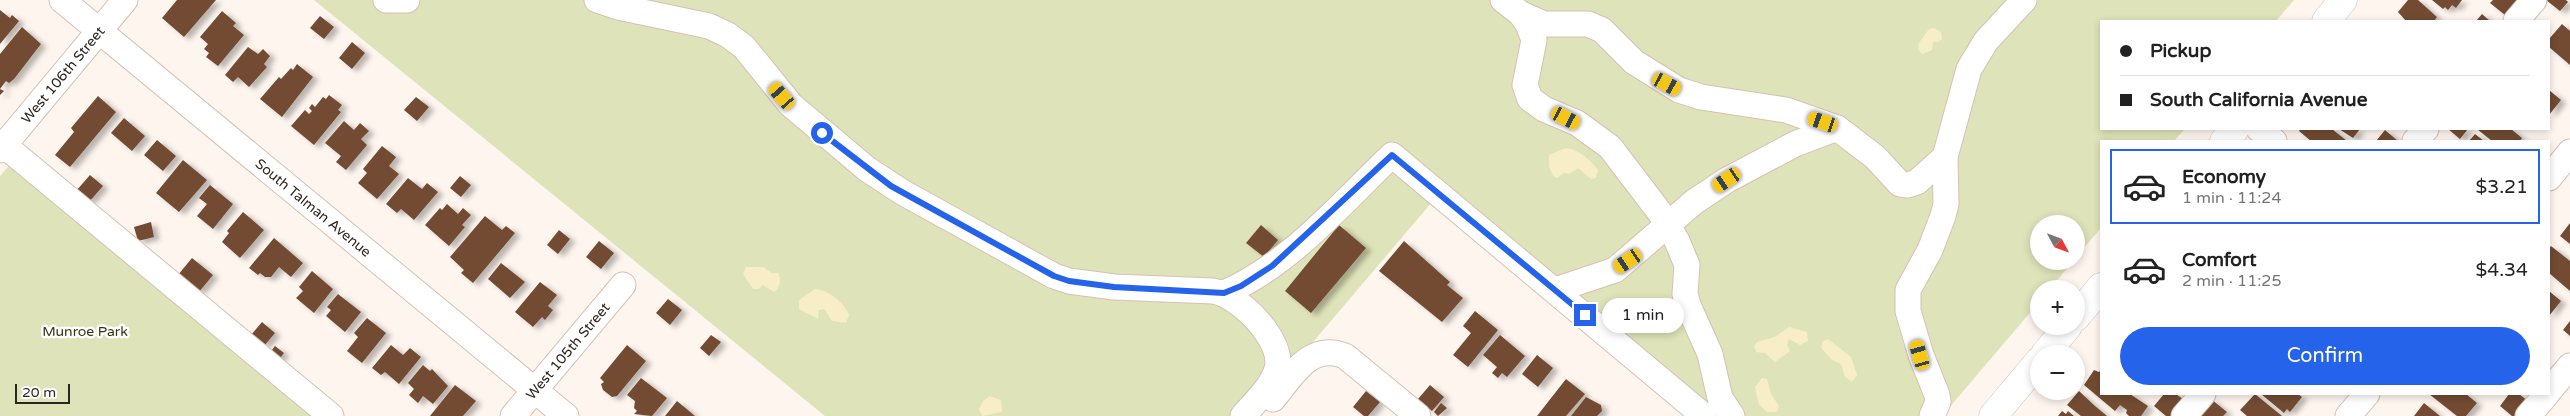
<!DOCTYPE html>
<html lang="en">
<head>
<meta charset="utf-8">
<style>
	body { margin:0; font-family:"Varela Round",sans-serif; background:#f6f6f6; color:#222; height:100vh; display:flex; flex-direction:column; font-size:19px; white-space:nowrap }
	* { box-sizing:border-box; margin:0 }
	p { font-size:16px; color:#767676 }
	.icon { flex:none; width:28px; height:28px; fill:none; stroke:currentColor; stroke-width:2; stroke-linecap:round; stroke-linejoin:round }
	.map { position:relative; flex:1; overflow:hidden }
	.drawer { position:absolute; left:2100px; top:140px; width:450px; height:255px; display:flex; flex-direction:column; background:#fff; border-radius:0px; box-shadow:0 2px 8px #0003 }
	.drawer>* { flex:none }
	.guide { position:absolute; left:2100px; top:20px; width:450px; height:110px; border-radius:0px; box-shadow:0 2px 8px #0003; display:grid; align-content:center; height:110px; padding:0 20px; background:#fff }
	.needle { width:32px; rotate:131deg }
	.fabs { position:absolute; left:2030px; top:215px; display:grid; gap:10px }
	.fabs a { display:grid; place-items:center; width:55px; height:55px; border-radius:50%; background:#fff; box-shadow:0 2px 8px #0003; font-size:25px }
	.scale { position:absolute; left:15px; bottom:12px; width:55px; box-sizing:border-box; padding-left:5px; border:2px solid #2d2520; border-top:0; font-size:14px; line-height:18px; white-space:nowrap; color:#2d2520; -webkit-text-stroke:4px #fff; paint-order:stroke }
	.end { position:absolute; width:22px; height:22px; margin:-11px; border:6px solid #2563eb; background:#fff; box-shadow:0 0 0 2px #fff }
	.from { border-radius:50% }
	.bubble { position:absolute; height:35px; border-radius:18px; background:#fff; box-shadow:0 2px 8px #0003; font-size:16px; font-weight:600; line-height:35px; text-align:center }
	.car { position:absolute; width:15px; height:30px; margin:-15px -8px; border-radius:6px; box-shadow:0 0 4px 1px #0007; background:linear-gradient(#f5c518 24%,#345 0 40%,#f5c518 0 76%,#345 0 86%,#f5c518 0) }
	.guide b { display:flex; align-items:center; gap:18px; height:48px; font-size:19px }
	.guide b+b { border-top:1px solid #e0e0e0 }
	.guide i { width:12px; height:12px; background:#222 }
	ul { padding:9px 0 0; list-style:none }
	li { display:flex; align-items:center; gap:15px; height:75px; margin:0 10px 8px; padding:0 10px; border:2px solid transparent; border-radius:0px }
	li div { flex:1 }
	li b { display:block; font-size:19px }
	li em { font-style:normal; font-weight:600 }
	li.selected { border-color:#2563eb }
	li>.icon { width:45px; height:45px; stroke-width:1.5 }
	.button { display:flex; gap:10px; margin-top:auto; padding:10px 20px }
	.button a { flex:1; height:58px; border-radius:30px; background:#2563eb; color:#fff; font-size:20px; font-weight:600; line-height:58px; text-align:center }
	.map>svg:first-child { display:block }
	.green { fill:#dee3b9 }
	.sand { fill:#f7eec8 }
	.building { fill:#724c33; filter:url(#shadow) }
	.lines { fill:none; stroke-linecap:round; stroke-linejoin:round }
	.minor-casing { stroke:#d7c1b3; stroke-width:27 }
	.major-casing { stroke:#d7c1b3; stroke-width:29 }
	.minor { stroke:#fff; stroke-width:25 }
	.major { stroke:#fff; stroke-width:28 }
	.route { stroke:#2563eb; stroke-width:6 }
	.labels { text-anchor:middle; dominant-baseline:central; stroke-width:5; stroke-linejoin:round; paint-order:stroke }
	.street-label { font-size:14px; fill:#2d2520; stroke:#fff }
	.park-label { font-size:14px; fill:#333610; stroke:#fff }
</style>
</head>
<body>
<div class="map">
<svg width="2570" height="416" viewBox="0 0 2570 416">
	<defs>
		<filter id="shadow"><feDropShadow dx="5.5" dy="3" stdDeviation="2.5" flood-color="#0004"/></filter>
	</defs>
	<rect width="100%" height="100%" fill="#fef5ef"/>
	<path class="green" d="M314 0H2294L2276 21H2101V129H2185L2174 141H2101V228L2076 257V224H2039V261H2073L2050 289H2039V302L1942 416H1720L1444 188 1250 416H825Z
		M13 161 323 416H0V176Z"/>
	<path class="sand" d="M1934 28 1941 32 1942 39 1938 42H1933L1932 50 1922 54 1918 49 1919 43 1929 29Z
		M1566 148C1578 149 1591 160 1598 170L1596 178 1591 179 1578 168 1569 174 1564 173 1557 178 1553 176 1549 167V155Z
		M746 267H763L772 273H778C782 279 780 288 774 292L763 285 759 289H753L743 274Z
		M815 289C827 289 846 304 849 315L846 323 832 321 824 309 819 310 818 319 799 309V300Z
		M1789 327 1807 332 1808 341 1800 345 1789 339 1787 345 1790 351 1775 362 1765 353 1756 352 1754 346 1757 342 1775 337Z
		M1828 339 1851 357 1857 375 1852 382 1845 377 1841 364 1832 360 1821 348 1823 341Z
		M1762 378 1767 379 1771 394 1779 406 1777 412H1767L1759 405 1755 387Z
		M990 396 1001 400 1002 412 982 416 979 409 983 401Z"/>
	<path class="building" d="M177 0H216L184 37 162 18Z
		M2408 0H2418L2437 17 2434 21H2406L2398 12Z
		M2432 0H2462L2456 8 2452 5 2448 10 2445 7 2443 9Z
		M2493 0H2518L2505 15 2490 3Z
		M2546 0H2566L2568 2 2560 11Z
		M0 10 10 18 12 15 19 21 0 44Z
		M222 11 236 23 233 26 244 35 218 66 206 57 209 53 204 49 208 44 200 37Z
		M2482 14 2490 21H2476Z
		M320 16 334 27 324 39 310 28Z
		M2562 24 2570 31V65L2549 47V39Z
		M22 27 41 44 14 79 9 83 6 81 0 89 4 91 0 95V54Z
		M352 42 365 53 352 69 339 58Z
		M248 47 258 54 263 49 270 56 264 64 267 67 249 87 238 77 233 82 225 75Z
		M297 64 313 77 282 117 260 99 279 77 281 79 291 68 293 70Z
		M2549 90 2561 100 2549 115Z
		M329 95 342 105 338 110 341 112 314 145 291 126 305 110 309 114 312 111 309 108 312 104 315 107 323 97 326 99Z
		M98 96 116 112 70 167 55 155 74 132 71 128Z
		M416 97 429 107 417 121 404 110Z
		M124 118 145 136 132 151 111 133Z
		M344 121 354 130 360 123 369 131 361 139 367 145 346 170 336 162 341 156 325 143Z
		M2300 129H2332L2347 141H2311L2299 131Z
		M2339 129H2360L2353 138Z
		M2448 129H2468L2460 139Z
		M2477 129H2511L2522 138 2520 141H2492Z
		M2385 130 2398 141H2376Z
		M2475 134 2484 141H2469Z
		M157 140 176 156 163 171 144 155Z
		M382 146 396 157 389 166 399 174 377 199 358 183 367 173 363 169Z
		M183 160 207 180 179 212 156 193Z
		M90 175 103 186 89 202 76 191Z
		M460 176 471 185 461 197 450 188Z
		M408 178 422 189 427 183 438 192 414 220 401 209 397 213 386 204Z
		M210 185 233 204 213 229 197 216 207 204 199 198Z
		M447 204 458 214 463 208 471 215 462 225 465 227 449 246 425 225 440 208 442 210Z
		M243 212 264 230 240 258 222 242 229 233 227 231Z
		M485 216 502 230 506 226 515 233 473 283 461 273 464 270 450 257Z
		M151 222 154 237 138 241 134 227Z
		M2570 223V244L2560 236Z
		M1261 225 1278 240 1264 257 1246 243Z
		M1339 225 1366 248 1311 313 1285 291Z
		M559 230 570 239 558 254 547 245Z
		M274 238 303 263 291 277 279 267 271 277H265L260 273 258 275 249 268Z
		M599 241 614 253 601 269 586 257Z
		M1404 241 1450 282 1447 285 1463 298 1442 322 1379 271Z
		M2551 246 2570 261V291L2549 273V249Z
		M192 258 213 275 199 292 178 275Z
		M501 263 525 282 510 298 488 279Z
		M312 271 333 289 314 313 296 298 303 291 299 287Z
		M540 282 557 295 548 306 553 310 545 320 542 317 533 327 515 312Z
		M2549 291 2561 301 2549 316Z
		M338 294 361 312 345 332 326 316 331 310 327 307Z
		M668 299 682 310 670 325 656 313Z
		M1475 311 1498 330 1468 367 1453 355 1471 333 1463 326Z
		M367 318 386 333 362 363 347 351 358 337 354 333Z
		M2570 321V336L2563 330Z
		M262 322 275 333 264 346 251 335Z
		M711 335 721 342 709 356 700 348Z
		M1500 335 1525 356 1507 377 1502 373 1498 378 1492 373 1497 367 1483 355Z
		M391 345 403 355 410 348 421 357 399 384 385 372 381 375 372 368Z
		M627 345 646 361 617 396 612 397 603 390 601 384 604 382 600 378Z
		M275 346 284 353 277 362 268 355Z
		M1537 355 1553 368 1538 387 1522 374Z
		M423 365 430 371 432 369 448 386 433 404 423 396 418 403 409 395 414 389 408 383Z
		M2094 370 2099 372 2101 370V394H2130L2148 406 2141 416H2129L2126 413 2127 410 2120 405 2115 411 2084 385Z
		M641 378 667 398 652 416 634 414 637 411 634 408 635 401 627 395Z
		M1566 379 1585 394 1566 416H1537Z
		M455 385 476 401 463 416H430Z
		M1430 385 1444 397 1432 411 1418 399Z
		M1366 391 1380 402 1368 416H1364L1353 407Z
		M2079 391 2095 406 2107 416H2081L2067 405Z
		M2164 394H2176L2184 400 2171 416H2166L2154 406Z
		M2255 394 2282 416H2247L2240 410Z
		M2261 394H2298L2302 397 2290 412 2287 409 2284 413Z
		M2429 394H2466L2477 403 2466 416H2457Z
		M2509 394H2519L2529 402 2517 416H2512L2500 406Z
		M1586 397 1601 405 1602 411 1597 416H1571Z
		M2211 399 2227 412 2223 416H2201L2198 414Z
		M677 401 695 416H665Z
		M1441 403 1447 408 1438 416 1434 412Z
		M2424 403 2440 416H2414Z
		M2062 411 2066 414 2068 411 2074 416H2058Z"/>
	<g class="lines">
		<defs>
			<g id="minor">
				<path id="s1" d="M62 0 566 416"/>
				<path d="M386 0H407"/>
				<path d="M597 0 618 7 709 26 728 35 744 47 791 105 867 169 902 192 1054 276 1069 281 1114 287 1213 291C1239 295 1285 341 1277 369 1272 387 1255 402 1243 416"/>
				<path d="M1503 0 1521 14 1544 24H1588L1602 30 1634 62 1679 90 1701 97 1786 110 1837 128 1875 157 1900 184 1908 185 1917 182 1945 157"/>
				<path d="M1521 14 1528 24 1534 40 1525 85 1530 99 1544 109 1577 123 1610 147 1661 214 1677 241 1687 265 1685 294 1688 305 1710 354 1720 398 1732 416"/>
				<path d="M2516 21 2534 0"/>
				<path d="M2259 129 2274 141"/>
				<path d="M2415 141 2426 129"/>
				<path d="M0 142 331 416"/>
				<path id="s2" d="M0 150 125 0"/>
				<path d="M2549 178 2570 152"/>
				<path d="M1555 290 1615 270 1694 202 1727 180 1795 144 1837 128"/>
				<path d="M1224 293C1288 266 1342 203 1392 155L1704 416"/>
				<path d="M2549 391 2570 366"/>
				<path d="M1273 399C1293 375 1310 342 1345 356L1418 416"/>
				<path id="s3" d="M513 416 623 285"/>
				<path d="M1932 416 1938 402 1937 395 1921 355 1908 311V290L1930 250 1943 216 1946 204 1945 157 1969 69 1986 41 2024 0"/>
				<path d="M2184 416 2203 394"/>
				<path d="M2348 416 2367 394"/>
				<path d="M2528 416 2547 394"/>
			</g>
			<path id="major" d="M2326 21 2343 0
				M2224 141 2235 129
				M2076 317 2101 287
				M2045 354 2068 326
				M1993 416 2039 361"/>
		</defs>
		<use href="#minor" class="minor-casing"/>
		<use href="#major" class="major-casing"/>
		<use href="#minor" class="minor"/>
		<use href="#major" class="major"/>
	</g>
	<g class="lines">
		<path class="route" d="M822 133 891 186 1054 276 1069 281 1114 287 1224 293 1241 286 1272 266 1392 155 1585 315"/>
	</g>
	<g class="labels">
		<g class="street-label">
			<text stroke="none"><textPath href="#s2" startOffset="98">West 106th Street</textPath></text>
			<text stroke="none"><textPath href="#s1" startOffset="326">South Talman Avenue</textPath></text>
			<text stroke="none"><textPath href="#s3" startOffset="85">West 105th Street</textPath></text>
		</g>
		<g class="park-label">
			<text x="85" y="331">Munroe Park</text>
		</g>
	</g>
</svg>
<div class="fabs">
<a><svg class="needle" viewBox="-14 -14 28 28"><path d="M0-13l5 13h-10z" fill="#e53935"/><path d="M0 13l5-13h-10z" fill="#767676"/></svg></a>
<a>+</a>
<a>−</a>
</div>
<div class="scale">20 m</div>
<i class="end from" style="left:822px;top:133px"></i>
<i class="end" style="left:1585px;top:315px"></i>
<div class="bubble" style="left:1602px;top:298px;width:82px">1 min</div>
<i class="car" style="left:1667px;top:84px;rotate:118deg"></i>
<i class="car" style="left:782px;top:96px;rotate:319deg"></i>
<i class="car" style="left:1566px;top:118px;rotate:117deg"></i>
<i class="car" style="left:1823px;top:122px;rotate:289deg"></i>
<i class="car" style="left:1727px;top:180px;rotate:236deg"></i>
<i class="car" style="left:1628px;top:261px;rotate:236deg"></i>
<i class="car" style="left:1920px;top:355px;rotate:344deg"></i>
<div class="guide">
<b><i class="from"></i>Pickup</b>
<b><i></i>South California Avenue</b>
</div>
<section class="drawer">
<ul>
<li class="selected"><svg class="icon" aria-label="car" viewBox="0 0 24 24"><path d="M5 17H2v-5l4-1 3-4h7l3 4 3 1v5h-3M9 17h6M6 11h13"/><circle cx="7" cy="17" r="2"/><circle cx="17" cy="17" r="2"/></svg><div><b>Economy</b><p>1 min · 11:24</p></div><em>$3.21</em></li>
<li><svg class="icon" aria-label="car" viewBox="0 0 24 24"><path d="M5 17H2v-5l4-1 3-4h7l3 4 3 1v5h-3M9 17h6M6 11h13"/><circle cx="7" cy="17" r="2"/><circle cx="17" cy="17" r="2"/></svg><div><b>Comfort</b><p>2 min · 11:25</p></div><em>$4.34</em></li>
</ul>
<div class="button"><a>Confirm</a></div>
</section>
</div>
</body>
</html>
